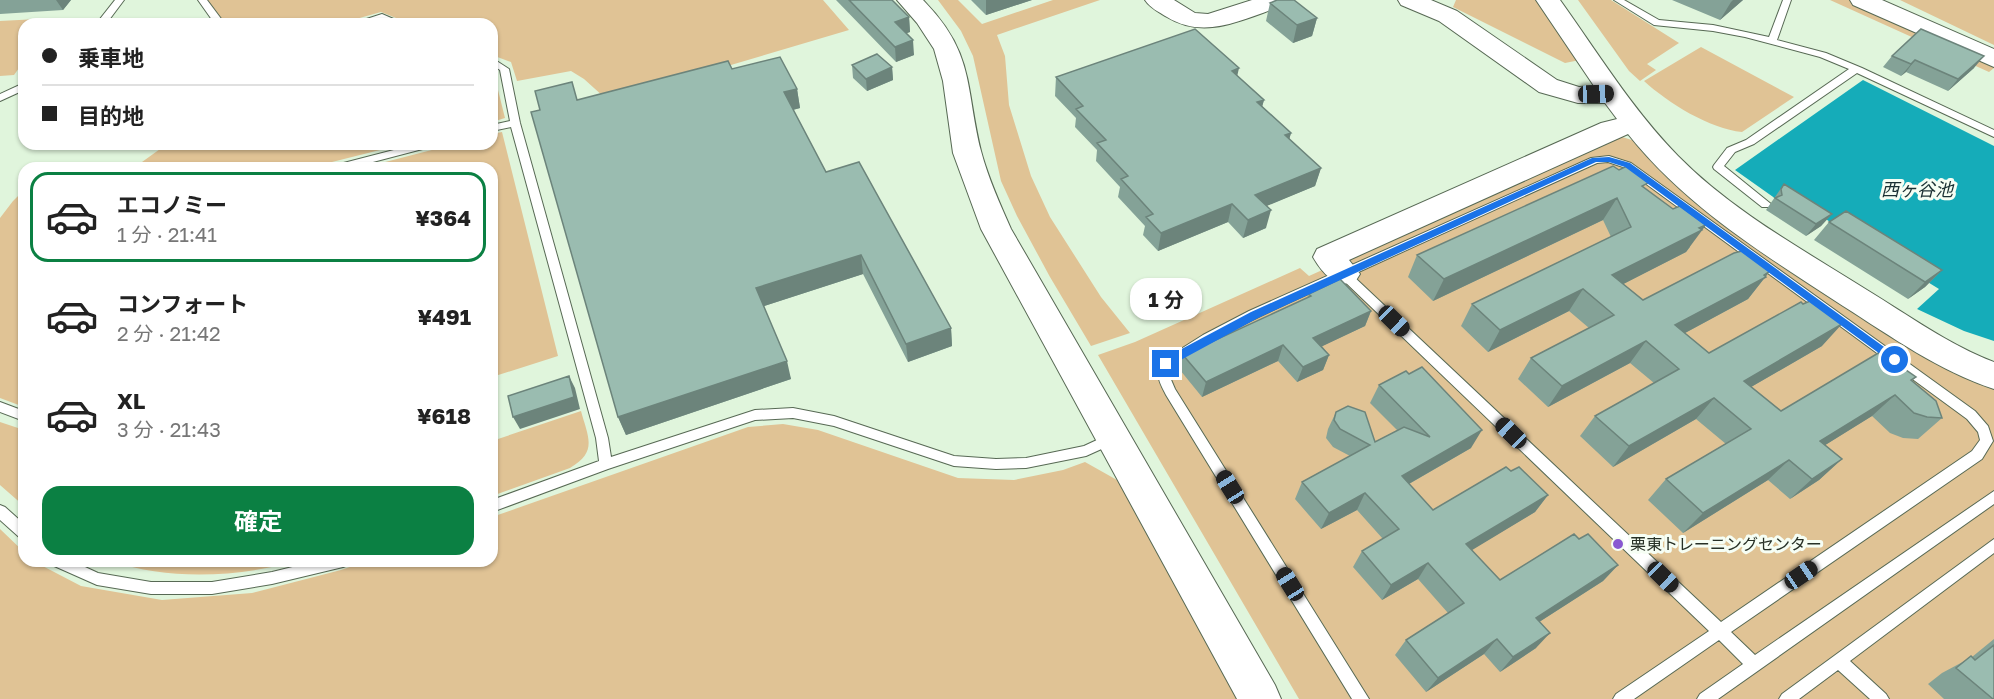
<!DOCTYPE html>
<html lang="ja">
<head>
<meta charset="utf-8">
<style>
	body { margin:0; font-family:"Golos Text","Noto Sans JP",sans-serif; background:#f6f6f6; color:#222; height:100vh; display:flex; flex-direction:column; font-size:22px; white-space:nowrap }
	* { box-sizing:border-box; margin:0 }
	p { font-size:20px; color:#767676 }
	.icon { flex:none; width:33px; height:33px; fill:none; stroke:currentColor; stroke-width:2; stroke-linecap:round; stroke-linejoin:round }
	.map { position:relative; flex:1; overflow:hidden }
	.panel { position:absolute; left:18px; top:162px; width:480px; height:405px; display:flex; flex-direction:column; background:#fff; border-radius:18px; box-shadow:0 2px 4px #0004 }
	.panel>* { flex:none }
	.guide { position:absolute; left:18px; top:18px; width:480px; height:132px; border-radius:18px; box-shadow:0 2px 4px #0004; display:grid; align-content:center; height:132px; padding:0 24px; background:#fff }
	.end { position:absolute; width:27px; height:27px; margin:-14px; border:8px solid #1a73e8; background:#fff; box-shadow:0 0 0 3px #fff }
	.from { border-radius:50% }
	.bubble { position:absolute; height:42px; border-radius:18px; background:#fff; box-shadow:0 2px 4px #0004; font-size:20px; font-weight:700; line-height:42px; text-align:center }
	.car { position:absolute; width:18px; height:36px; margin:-18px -9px; border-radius:8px; box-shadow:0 0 4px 2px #0007; background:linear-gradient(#222 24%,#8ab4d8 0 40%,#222 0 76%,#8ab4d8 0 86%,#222 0) }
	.guide b { display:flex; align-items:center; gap:21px; height:57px; font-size:22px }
	.guide b+b { border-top:2px solid #e0e0e0 }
	.guide i { width:15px; height:15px; background:#222 }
	ul { padding:10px 0 0; list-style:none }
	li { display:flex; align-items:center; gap:18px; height:90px; margin:0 12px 9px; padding:0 12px; border:3px solid transparent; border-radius:18px }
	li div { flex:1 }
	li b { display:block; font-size:22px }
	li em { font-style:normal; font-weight:700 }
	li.active { border-color:#0b8043 }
	li>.icon { width:54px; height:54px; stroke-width:1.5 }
	.cta { display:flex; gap:12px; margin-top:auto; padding:12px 24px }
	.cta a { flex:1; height:69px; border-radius:18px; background:#0b8043; color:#fff; font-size:24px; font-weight:700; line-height:69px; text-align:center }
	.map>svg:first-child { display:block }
	.green { fill:#e0c395 }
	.water { fill:#15acb9 }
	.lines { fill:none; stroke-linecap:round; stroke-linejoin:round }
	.lane-casing { stroke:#576954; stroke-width:2 }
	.secondary-casing { stroke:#576954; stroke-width:2 }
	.lane { fill:#fff; fill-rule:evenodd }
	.secondary { fill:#fff; fill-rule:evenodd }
	.wall { fill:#84a297 }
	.shaded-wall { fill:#6c847b }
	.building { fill:#9abcb0; stroke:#6c847b; stroke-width:1.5 }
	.route { fill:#1a73e8 }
	.poi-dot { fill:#8958d1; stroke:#f6fef4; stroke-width:2 }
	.labels { text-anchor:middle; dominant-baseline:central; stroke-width:6; stroke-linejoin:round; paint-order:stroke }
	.poi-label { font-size:16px; fill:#273026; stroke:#f6fef4; text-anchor:start }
	.water-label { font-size:18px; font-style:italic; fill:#1a3033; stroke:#f6fef4 }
</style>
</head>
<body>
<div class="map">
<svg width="1994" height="699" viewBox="0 0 1994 699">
	<rect width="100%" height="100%" fill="#e0f5dc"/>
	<path class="green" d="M207 0H823L849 30 680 80 604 97 584 79 571 71 517 81 511 62 492 55V24H411L381 12 338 24H226Z
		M938 0H958L982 24 1053 0H1100L997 35 1005 56 1009 105 1031 176 1050 217 1101 297 1130 333 1091 346 1050 277 1017 216 1001 181 973 56 961 31Z
		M1456 0H1537L1580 60 1565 63 1453 7Z
		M1578 0H1611L1679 43 1647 64 1656 70 1640 81 1629 71Z
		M1830 0H1849L1994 65V68L1989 72Z
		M1900 0H1994V45Z
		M57 18 52 24H24V61L14 75 0 76V21Z
		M1701 47 1794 97 1742 132C1710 129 1668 103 1644 81Z
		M492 66 505 118 492 122Z
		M502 132 558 356 492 377V168H362L455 144H492V134Z
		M1619 136 1635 141 1994 388V699H1299L1098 355 1135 342 1300 268 1309 276Z
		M167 144H404L308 168H140L142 162Z
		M24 190V407L0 398V218L13 201Z
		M581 411C588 437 598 452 570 468L492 496V441Z
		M0 422 24 430V506L0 485Z
		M783 424 818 430 958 478 1014 480 1063 470 1085 462 1117 480 1196 609 1244 699H0V529L24 552V561H33L81 586 162 600 252 593 341 570 367 561H492V517L748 427Z
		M111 561H297C239 577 170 581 111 561Z"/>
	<path class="water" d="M1863 80 1994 146V341L1964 331 1917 309 1939 289 1785 194 1776 199 1735 170Z"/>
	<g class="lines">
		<defs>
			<path id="lane" d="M115 0H124L106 24H96Z
				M198 0H207L225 24H215Z
				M1614 0H1624L1659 20 1713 25 1769 37 1783 0H1791L1777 40 1826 53 1862 68 1994 130V137L1857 73 1754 144 1735 152 1724 166 1771 204 1770 207H1762L1714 169 1713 167 1714 165 1727 148 1746 140 1849 69 1820 57 1745 37 1713 31 1654 25Z
				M382 14 405 24H392L381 20 366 24H351Z
				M492 58 509 69 520 123 608 438 611 457 755 410 793 408 834 416 954 456 996 459 1026 458 1084 446 1112 433 1117 434 1118 438 1117 442 1086 456 1026 468 996 469 954 466 834 426 793 418 755 420 608 469 492 512V500L599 461 596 438 511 127 492 131V125L510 121 500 70 492 65Z
				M24 83V90L0 101V94Z
				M417 144H435L434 146 350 168H331L332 166Z
				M1609 156 1631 163 1975 411 1988 426 1993 441 1982 459 1731 632 1755 655 1994 491V504L1718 699H1697L1700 694 1743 664 1719 640 1634 699H1613L1616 694 1709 631 1342 279C1283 305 1225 330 1171 367L1169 375 1175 389 1369 699H1352L1166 395C1159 381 1155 375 1162 361L1203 335 1249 311 1591 158ZM1608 162 1623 167 1967 419 1978 432 1980 440 1972 451 1721 622 1352 275 1597 163Z
				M0 402 24 411V421L0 412Z
				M0 505 5 507 24 524V539L19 537 0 520Z
				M1994 539V553L1850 661 1886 694 1889 699H1870L1838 670 1799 699H1779L1782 694Z
				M50 561H72L98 573 151 582H212L272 572 317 561H350L348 565 343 567 272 584 212 594H151L97 585 52 565Z"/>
			<path id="secondary" d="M897 0H923C975 53 965 86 981 151 988 178 1000 204 1011 229L1275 685 1281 699H1237L981 229 953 153 943 81 934 49 917 23Z
				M1145 0H1174L1195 13 1208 14 1252 0H1288L1285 5C1245 18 1206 41 1167 17 1159 12 1150 8 1145 0Z
				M1398 0H1431L1457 11 1557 80 1579 87 1594 86 1536 0H1560C1598 53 1632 109 1678 156 1732 211 1802 249 1867 290 1908 315 1949 345 1994 362V389C1939 371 1892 337 1843 306 1765 255 1687 208 1628 134L1349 260 1360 274 1355 282C1335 288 1323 274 1313 257L1317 249 1601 123 1617 119 1605 103H1578L1539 92 1439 21 1401 5Z
				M1850 0H1882L1994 49V67L1853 5Z"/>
		</defs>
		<use href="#lane" class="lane-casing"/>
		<use href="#secondary" class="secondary-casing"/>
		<use href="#lane" class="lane"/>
		<use href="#secondary" class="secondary"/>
	</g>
	<path class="wall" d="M0 0H71L63 10 0 14Z
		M836 0H892L909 17 910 32 906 33 914 55 896 62Z
		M971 0H1032L986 15Z
		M1672 0H1743L1720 20Z
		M1270 3 1317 18 1312 36 1293 43 1266 21Z
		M1892 56 1974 68 1948 91 1906 72 1901 76 1883 67Z
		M852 65 892 67 893 80 867 91 853 78Z
		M1237 76 1264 100 1262 106 1291 133 1289 139 1321 168 1315 186 1266 206V228L1243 238 1228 222 1158 251 1143 235 1145 226 1118 197 1120 187 1096 161 1097 150 1075 127 1076 118 1055 96 1056 77Z
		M797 89 800 108 793 110 826 172 951 328 952 346 908 362 863 274 764 306 791 379 626 435 618 417 578 100Z
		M1784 184 1832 214 1821 226 1806 236 1766 210Z
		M1646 189 1690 247 1686 252 1623 284 1643 300 1770 271 1748 299 1685 333 1709 353 1822 346 1751 387 1781 411 1916 377 1912 381 1942 418 1918 439 1903 438 1890 433 1872 416 1825 445 1842 459 1819 480 1790 499 1768 480 1683 533 1648 500 1666 479 1726 444 1696 419 1613 467 1580 436 1595 416 1654 383 1630 363 1548 407 1518 379 1531 358 1589 328 1569 311 1488 352 1461 326 1472 304 1611 237 1603 220 1433 301 1408 277 1417 255Z
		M1829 222 1942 270 1925 287 1908 299 1814 240Z
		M1309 294 1371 311 1365 326 1322 346 1329 355 1323 370 1297 382 1278 361 1202 397 1180 370 1183 355 1307 298Z
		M1379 385 1471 448 1409 484 1433 510 1511 471 1548 495 1535 512 1471 550 1500 580 1579 539 1618 565 1603 581 1539 622 1536 648 1500 672 1484 654 1426 692 1395 655 1406 640 1448 613 1418 579 1382 600 1353 567 1362 551 1383 539 1357 510 1321 529 1295 499 1302 482 1350 456 1333 447 1326 438 1328 429 1336 412 1375 442 1397 430 1370 403Z
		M1994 639V699H1944L1928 684 1942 673 1972 657Z"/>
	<path class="shaded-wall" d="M56 0H71L63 10Z
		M986 0H1032L986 15Z
		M1733 0H1743L1720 20 1731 2Z
		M909 17 910 32 896 37 895 22Z
		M1317 18 1312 36 1293 43 1297 25Z
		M913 40 914 55 896 62 895 47Z
		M1984 56 1974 68 1948 91 1958 79Z
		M1915 60 1906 72 1901 76 1911 64Z
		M892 67 893 80 867 91 866 79Z
		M1239 68 1235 86 1232 71Z
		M797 89 800 108 788 111 784 92Z
		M1264 100 1259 118 1257 102Z
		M1291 133 1286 151 1285 135Z
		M1321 168 1315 186 1250 213 1255 195Z
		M1617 198 1603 220 1433 301 1444 279Z
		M1232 204 1228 222 1158 251 1161 233Z
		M1271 210 1266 228 1243 238 1248 220Z
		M1832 214 1821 226 1806 236 1816 224Z
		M1706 225 1686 252 1598 297 1612 275Z
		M861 255 863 274 761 307 756 288Z
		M1942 270 1925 287 1908 299 1925 282Z
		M1770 271 1748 299 1659 347 1675 325Z
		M1583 289 1569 311 1488 352 1500 330Z
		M1371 311 1365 326 1308 353 1313 338Z
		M1842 324 1822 346 1725 402 1744 381Z
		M951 328 952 346 908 362 906 344Z
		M1646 341 1630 363 1548 407 1562 386Z
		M1283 345 1278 361 1202 397 1206 382Z
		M1329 355 1323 370 1297 382 1303 367Z
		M787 361 791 379 626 435 618 417Z
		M569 376 575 388 580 409 520 429 513 417Z
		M1895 395 1872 416 1798 462 1820 441Z
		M1714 398 1696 419 1613 467 1629 446Z
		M1482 430 1471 448 1393 493 1402 476Z
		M1842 459 1819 480 1790 499 1812 479Z
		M1789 460 1768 480 1683 533 1703 513Z
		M1365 493 1357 510 1321 529 1329 513Z
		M1548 495 1535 512 1454 561 1466 544Z
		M1428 563 1418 579 1382 600 1391 585Z
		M1618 565 1603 581 1522 633 1536 618Z
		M1550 633 1536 648 1500 672 1513 657Z
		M1497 639 1484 654 1426 692 1438 678Z"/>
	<path class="building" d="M849 0H892L909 17 895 22 913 40 895 47Z
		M1277 0H1294L1317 18 1297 25 1270 3Z
		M1195 29 1239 68 1232 71 1264 100 1257 102 1291 133 1285 135 1321 168 1255 195 1271 210 1248 220 1232 204 1161 233 1146 217 1153 214 1121 179 1128 176 1097 143 1106 140 1076 109 1083 106 1056 77Z
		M1921 29 1984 56 1958 79 1915 60 1911 64 1892 56Z
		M877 54 892 67 866 79 852 65Z
		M780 57 797 89 784 92 826 172 859 162 951 328 906 344 861 255 756 288 787 361 618 417 531 112 540 110 535 91 572 82 577 100 728 61 732 69Z
		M1613 166 1619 170 1627 166 1650 182 1642 186 1673 209 1680 206 1706 225 1699 228 1702 230 1612 275 1643 300 1734 253 1742 251 1770 271 1764 275 1766 277 1675 325 1709 353 1801 302 1803 304 1810 301 1842 324 1744 381 1781 411 1880 352 1916 377 1911 380 1936 401 1942 418 1927 417 1914 413 1895 395 1820 441 1842 459 1812 479 1789 460 1703 513 1666 479 1751 429 1714 398 1629 446 1595 416 1679 369 1646 341 1562 386 1531 358 1614 315 1583 289 1500 330 1472 304 1631 227 1617 198 1444 279 1417 255Z
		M1784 184 1832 214 1816 224 1775 198 1782 195 1781 189Z
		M1846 211 1942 270 1925 282 1829 222Z
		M1340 279 1371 311 1313 338 1329 355 1303 367 1283 345 1206 382 1183 355 1311 296 1309 294Z
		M1422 367 1482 430 1402 476 1433 510 1506 467 1511 471 1519 467 1548 495 1466 544 1500 580 1574 534 1579 539 1588 534 1618 565 1536 618 1550 633 1513 657 1497 639 1438 678 1406 640 1464 603 1428 563 1391 585 1362 551 1399 529 1365 493 1329 513 1302 482 1370 445 1340 429 1334 420 1336 412 1348 406 1365 412 1375 442 1404 427 1430 437 1379 385 1406 371 1409 374Z
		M569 376 574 397 513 417 508 396Z
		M1994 645V699H1993L1956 668 1971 656 1975 660Z"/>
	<path class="route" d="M1609 157 1630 163 1898 357V362H1891L1625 167 1609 162H1596L1258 318 1166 368 1161 364 1176 352 1251 312 1592 158Z"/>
	<circle class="poi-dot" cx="1618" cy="544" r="6"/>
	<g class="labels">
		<g class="poi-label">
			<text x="1630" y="544">栗東トレーニングセンター</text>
		</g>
		<g class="water-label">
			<text x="1917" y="189">西ヶ谷池</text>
		</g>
	</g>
</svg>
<i class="end from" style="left:1895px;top:360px"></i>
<i class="end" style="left:1166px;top:364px"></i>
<div class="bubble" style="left:1130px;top:278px;width:72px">1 分</div>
<i class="car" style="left:1596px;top:94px;rotate:88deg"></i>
<i class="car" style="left:1394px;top:321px;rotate:134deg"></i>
<i class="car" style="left:1511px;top:433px;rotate:314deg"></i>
<i class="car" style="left:1230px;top:487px;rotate:328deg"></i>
<i class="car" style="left:1801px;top:575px;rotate:56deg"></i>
<i class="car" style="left:1663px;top:577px;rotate:134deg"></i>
<i class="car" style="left:1290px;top:584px;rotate:328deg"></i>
<div class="guide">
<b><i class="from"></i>乗車地</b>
<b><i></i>目的地</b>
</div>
<section class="panel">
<ul>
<li class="active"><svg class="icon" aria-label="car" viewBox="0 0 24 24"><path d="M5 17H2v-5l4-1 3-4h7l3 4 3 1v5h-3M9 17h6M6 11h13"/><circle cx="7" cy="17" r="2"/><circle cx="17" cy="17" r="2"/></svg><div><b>エコノミー</b><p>1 分 · 21:41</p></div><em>¥364</em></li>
<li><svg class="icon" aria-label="car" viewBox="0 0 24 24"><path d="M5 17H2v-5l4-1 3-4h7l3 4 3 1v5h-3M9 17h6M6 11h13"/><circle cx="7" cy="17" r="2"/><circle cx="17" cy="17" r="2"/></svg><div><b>コンフォート</b><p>2 分 · 21:42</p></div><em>¥491</em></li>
<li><svg class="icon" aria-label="car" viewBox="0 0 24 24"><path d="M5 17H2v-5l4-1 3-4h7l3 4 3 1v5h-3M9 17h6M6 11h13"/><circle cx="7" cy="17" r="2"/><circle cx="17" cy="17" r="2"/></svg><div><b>XL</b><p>3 分 · 21:43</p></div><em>¥618</em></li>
</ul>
<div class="cta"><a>確定</a></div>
</section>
</div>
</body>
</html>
